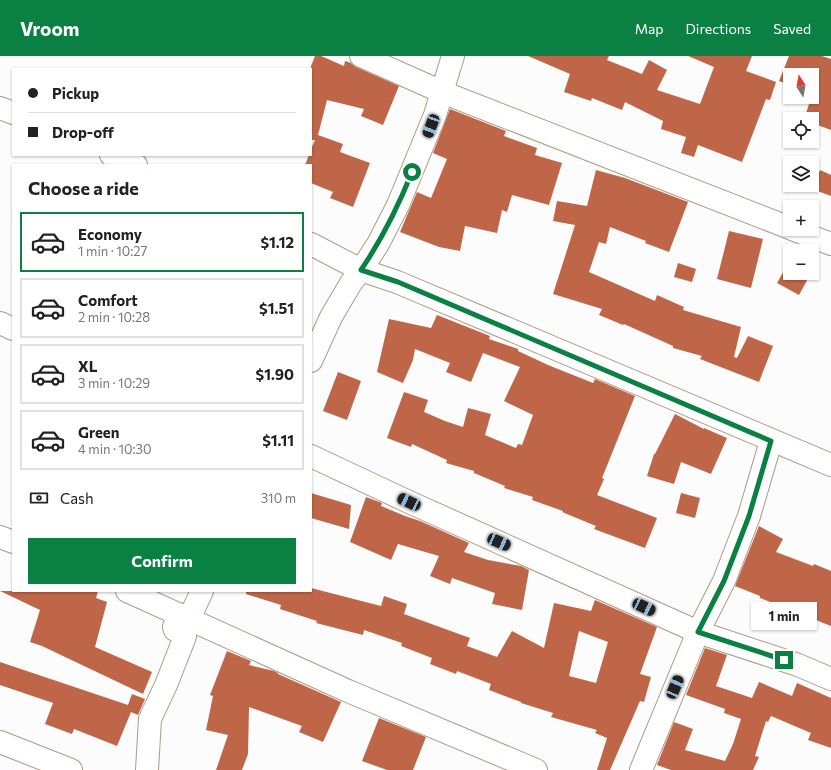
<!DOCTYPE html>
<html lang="en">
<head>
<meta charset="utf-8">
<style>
	body { margin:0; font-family:Commissioner,sans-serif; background:#f6f6f6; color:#222; height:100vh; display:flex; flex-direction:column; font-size:15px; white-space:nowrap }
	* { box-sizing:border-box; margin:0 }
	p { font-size:13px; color:#767676 }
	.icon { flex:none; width:22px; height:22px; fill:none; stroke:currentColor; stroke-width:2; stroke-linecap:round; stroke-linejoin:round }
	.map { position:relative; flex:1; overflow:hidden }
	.panel { position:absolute; left:12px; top:108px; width:300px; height:428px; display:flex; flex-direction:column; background:#fff; border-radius:0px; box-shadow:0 1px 3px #0004 }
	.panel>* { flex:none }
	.guide { position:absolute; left:12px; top:12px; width:300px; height:88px; border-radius:0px; box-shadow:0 1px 3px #0004; display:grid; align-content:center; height:88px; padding:0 16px; background:#fff }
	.needle { width:26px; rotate:349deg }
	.controls { position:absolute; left:783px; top:12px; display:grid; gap:8px }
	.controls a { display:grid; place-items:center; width:36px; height:36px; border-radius:0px; background:#fff; box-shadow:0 1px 3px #0004; font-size:20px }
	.end { position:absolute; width:18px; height:18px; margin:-9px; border:5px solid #0b8043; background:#fff; box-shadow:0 0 0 2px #fff }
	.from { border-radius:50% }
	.bubble { position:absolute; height:28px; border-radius:0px; background:#fff; box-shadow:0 1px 3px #0004; font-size:13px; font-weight:700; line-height:28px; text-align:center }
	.car { position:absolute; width:12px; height:24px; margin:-12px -6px; border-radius:5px; box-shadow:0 0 3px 1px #0007; background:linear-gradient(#222 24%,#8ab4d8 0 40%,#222 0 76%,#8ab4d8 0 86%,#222 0) }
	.guide b { display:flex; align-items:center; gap:14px; height:38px; font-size:15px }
	.guide b+b { border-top:1px solid #e0e0e0 }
	.guide i { width:10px; height:10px; background:#222 }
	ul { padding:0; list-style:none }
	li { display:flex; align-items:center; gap:12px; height:60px; margin:0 8px 6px; padding:0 8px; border:2px solid #e0e0e0; border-radius:0px }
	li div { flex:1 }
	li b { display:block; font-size:15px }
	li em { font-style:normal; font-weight:700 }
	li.selected { border-color:#0b8043 }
	li>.icon { width:36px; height:36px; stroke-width:1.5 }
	h2 { padding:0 16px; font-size:18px; line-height:48px }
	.pay { display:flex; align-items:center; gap:10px; height:44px; padding:0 16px; font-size:15px }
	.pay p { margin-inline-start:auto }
	.primary-button { display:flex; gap:8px; margin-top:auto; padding:8px 16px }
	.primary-button a { flex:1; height:46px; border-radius:0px; background:#0b8043; color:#fff; font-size:16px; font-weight:700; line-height:46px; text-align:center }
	header { display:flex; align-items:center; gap:24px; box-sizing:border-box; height:56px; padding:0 20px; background:#0b8043; color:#fff }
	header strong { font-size:19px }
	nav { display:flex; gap:22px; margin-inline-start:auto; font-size:14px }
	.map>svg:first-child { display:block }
	.building { fill:#be6647; fill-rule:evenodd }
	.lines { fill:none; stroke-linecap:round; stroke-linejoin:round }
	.minor-casing { stroke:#b09a80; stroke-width:24 }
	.minor { stroke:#fff; stroke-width:22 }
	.route { stroke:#0b8043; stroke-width:5 }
</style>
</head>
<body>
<header>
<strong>Vroom</strong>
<nav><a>Map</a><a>Directions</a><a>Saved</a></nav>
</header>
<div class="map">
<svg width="831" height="714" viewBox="0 0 831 714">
	<rect width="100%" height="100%" fill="#fcfcfc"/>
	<path class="building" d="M315 0H321L344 10 345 5 351 7 356 11 399 30 383 69 361 60 364 53 327 44 318 79 343 88 340 96 370 107 353 151 330 142 333 136 311 127V109H305L309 99H311V93L315 84H311V10Z
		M528 0H609L607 4 642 18 649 4 667 14 657 34 700 48 714 11 688 0H752L746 15 776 26 770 44 766 43 742 106 698 89 694 101 681 97 686 81 661 73 663 65 625 46 622 54 592 42 591 45 564 36 570 18Z
		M789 0H822L831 3V74L812 67V63H804L812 39V19H790V29L779 25Z
		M450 53 506 75 504 80 537 92 535 99 562 107 549 149 512 139 507 156 502 154 497 177 465 170 460 195 439 191 400 176 417 136 431 142 447 103 433 97Z
		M596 114 625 122 688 146 669 196 645 187 646 185 610 171 606 188 599 186 589 216 655 245 657 239 684 251 683 254 741 271 734 301 737 302 748 280 773 290 759 326 700 303 702 300 673 292V290L624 268 623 269 599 259 602 253 553 238 575 169 553 165 557 145 587 150Z
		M820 114 831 119V140L812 133Z
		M729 175 763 183 751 232 717 223Z
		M790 204V217H811L799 239 777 227Z
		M678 207 696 213 692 226 674 221Z
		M437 259 490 280 489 283 518 293V295L548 309 593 327 595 323 635 340 602 422 604 423 597 439 657 462 645 492 594 473 596 470 562 456 563 455 532 444 533 441 504 432 505 430 474 417V415L446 407 447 404 412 388 411 391 387 382 404 336 428 344 424 356 445 365 463 371 468 352 491 358 485 379 516 392 518 388 522 389 533 359 504 345 520 311 483 297 471 326 446 316 450 307 415 293 413 304 403 327 377 316 389 263 431 272Z
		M338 316 361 325 347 364 323 355Z
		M675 358 704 373V372L727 382 711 418 681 406 674 428 647 420 654 398H655Z
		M311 437 351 449 349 473 311 462Z
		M681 437 700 442 695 462 676 457Z
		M366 441 382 447 381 450 405 460 420 465 469 487 464 496 488 504 521 510 529 514 522 554 492 548 495 537 452 522 450 528 430 520 439 500 398 488 391 504 350 486Z
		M759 470 783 483 776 496 813 510 814 508 831 515V570L760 542V540L735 530Z
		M311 532 381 550 384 540 407 548 404 558 470 582 467 590 497 601 512 575 544 592 554 547 591 555 595 544 657 571 640 618 651 621 644 646 640 645 610 714H597L607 682 595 677 597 674 551 661 553 657 521 647V646L489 634 491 628 457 615 456 618 430 608 432 602 401 590 402 587 364 574 363 579 316 567 317 565 280 553 281 549 246 538V535H311ZM579 575 608 586 596 627 569 620Z
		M0 535H98L96 542 107 546 95 591 152 616 143 638 42 590 30 586 40 554Z
		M705 592 727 599 716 630 752 642 759 626 792 640 797 627 831 642V692L808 684 811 677 771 660 768 666 766 665 755 700 759 701 753 714H671L657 709 674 666 693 673 685 694 725 705 733 688 741 663 724 657 725 653 686 639Z
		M227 595 251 605 249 609 274 615 278 617V618L341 646 323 686 299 676 302 670 249 651 248 698 242 714H216L228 679 206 674 213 640 210 639Z
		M0 606 128 649 132 638 145 643 138 659 131 656 117 690 74 673 72 678 45 668 53 647 0 629Z
		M379 662 426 681 413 714H387L362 705Z"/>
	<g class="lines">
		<defs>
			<path id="minor" d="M361 0 442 36 790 172
				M0 52 13 57
				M111 99 136 109
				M792 173 831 188
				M311 188 361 214 397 226 831 409
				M0 267 13 273
				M311 305 331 261 351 227 361 214 378 188 398 149 435 59 453 0
				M311 400 409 446 698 576 798 609 831 623
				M0 481 13 486
				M127 535 348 635 536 714
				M189 563 202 535
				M0 686 71 714
				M147 714 150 663 166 629 184 583 185 580 182 577 175 574 174 571 179 558
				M641 714 698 576 724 525 749 460 771 385"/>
		</defs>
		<use href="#minor" class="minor-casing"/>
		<use href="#minor" class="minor"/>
	</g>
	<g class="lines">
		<path class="route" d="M412 116C398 151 382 183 361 214L398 226 771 385 749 460 724 525 698 576 784 604"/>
	</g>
</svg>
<div class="controls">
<a><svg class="needle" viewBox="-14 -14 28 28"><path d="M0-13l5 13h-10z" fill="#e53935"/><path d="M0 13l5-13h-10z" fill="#767676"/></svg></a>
<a><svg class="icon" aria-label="locate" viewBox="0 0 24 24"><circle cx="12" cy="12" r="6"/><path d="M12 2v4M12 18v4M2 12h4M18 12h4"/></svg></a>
<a><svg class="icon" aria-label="layers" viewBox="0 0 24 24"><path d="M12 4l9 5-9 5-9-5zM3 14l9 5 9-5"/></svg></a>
<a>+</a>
<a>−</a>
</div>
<i class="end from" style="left:412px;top:116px"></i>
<i class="end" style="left:784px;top:604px"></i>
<div class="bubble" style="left:751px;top:546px;width:66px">1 min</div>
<i class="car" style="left:431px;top:70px;rotate:201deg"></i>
<i class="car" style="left:409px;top:446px;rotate:295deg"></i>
<i class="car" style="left:499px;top:486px;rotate:114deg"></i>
<i class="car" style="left:644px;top:551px;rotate:115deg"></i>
<i class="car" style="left:675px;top:631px;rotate:23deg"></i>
<div class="guide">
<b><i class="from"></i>Pickup</b>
<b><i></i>Drop-off</b>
</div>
<section class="panel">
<h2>Choose a ride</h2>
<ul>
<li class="selected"><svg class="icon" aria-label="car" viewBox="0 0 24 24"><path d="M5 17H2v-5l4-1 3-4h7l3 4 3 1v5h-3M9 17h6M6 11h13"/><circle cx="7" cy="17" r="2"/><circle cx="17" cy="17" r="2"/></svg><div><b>Economy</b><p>1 min · 10:27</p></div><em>$1.12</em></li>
<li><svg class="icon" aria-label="car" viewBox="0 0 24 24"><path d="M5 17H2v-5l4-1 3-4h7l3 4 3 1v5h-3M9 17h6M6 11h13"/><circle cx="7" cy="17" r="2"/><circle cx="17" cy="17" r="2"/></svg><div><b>Comfort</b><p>2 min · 10:28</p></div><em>$1.51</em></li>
<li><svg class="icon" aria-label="car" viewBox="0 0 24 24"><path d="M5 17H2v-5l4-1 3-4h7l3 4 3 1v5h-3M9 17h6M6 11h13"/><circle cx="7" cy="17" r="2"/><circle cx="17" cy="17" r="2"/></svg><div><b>XL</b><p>3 min · 10:29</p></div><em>$1.90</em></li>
<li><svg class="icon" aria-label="car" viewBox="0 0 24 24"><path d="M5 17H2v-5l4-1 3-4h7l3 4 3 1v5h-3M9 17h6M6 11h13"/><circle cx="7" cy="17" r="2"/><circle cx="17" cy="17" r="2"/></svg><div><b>Green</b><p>4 min · 10:30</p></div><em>$1.11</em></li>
</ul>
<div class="pay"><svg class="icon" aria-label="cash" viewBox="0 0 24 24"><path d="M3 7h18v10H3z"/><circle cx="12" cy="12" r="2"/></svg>Cash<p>310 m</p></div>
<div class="primary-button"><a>Confirm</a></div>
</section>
</div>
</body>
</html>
